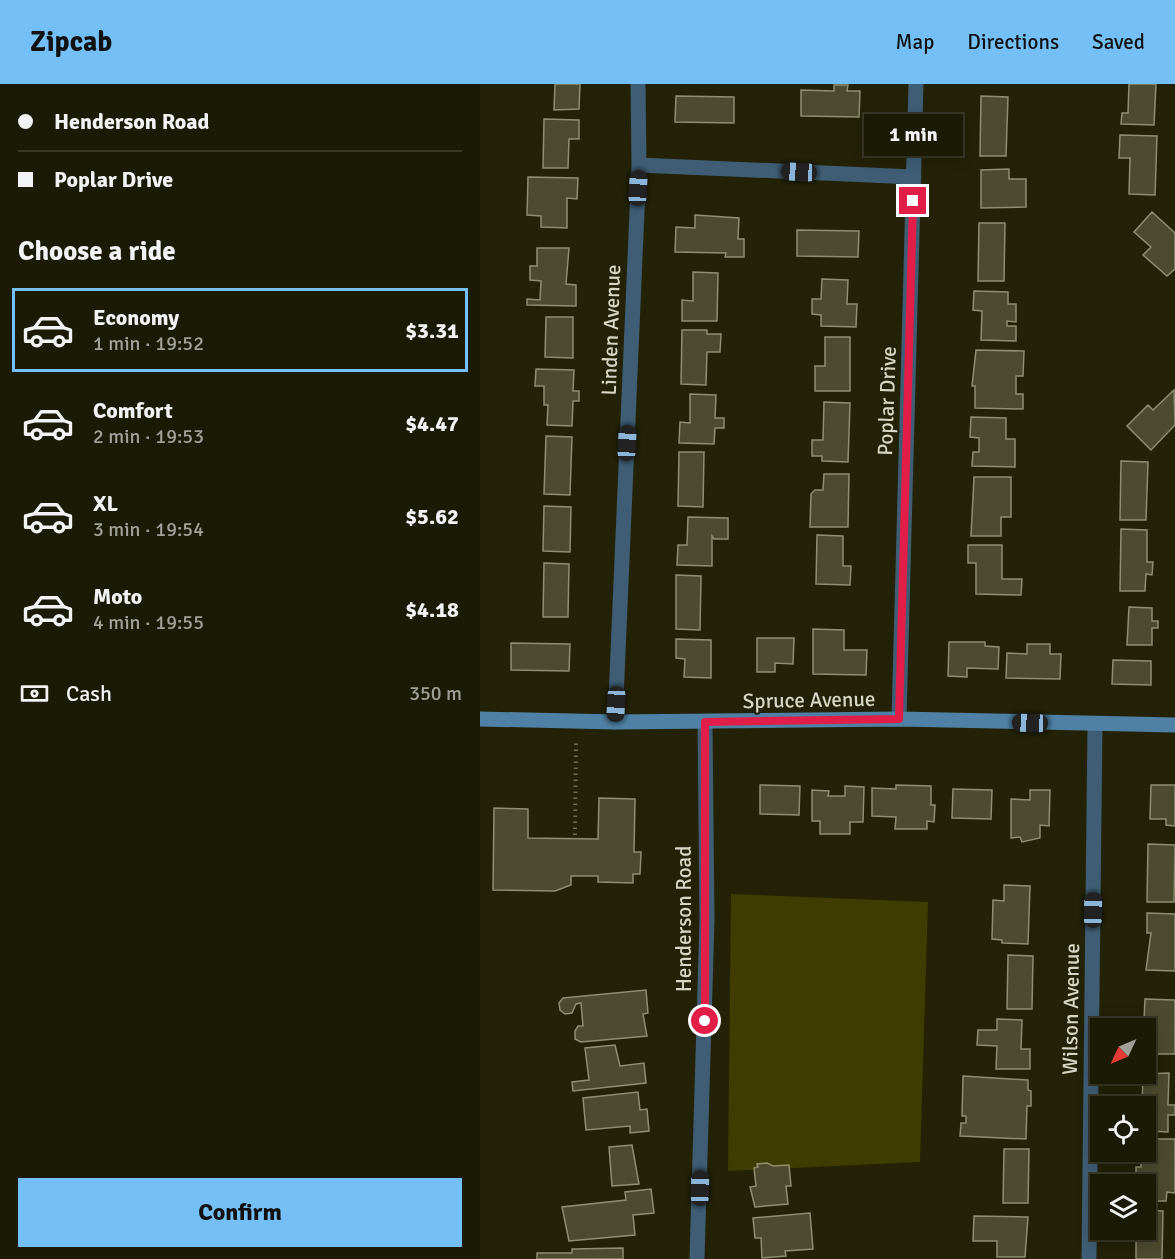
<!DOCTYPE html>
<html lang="en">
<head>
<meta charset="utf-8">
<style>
	body { margin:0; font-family:Signika,sans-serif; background:#272713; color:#f1f3f6; height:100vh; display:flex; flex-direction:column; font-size:22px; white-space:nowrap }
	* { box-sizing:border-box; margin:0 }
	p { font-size:20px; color:#9fa19a }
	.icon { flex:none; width:33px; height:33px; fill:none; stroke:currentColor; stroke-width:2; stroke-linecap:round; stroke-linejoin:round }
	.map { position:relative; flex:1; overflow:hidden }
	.side { display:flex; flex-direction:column; background:#1a1a05; width:480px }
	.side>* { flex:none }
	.guide { display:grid; align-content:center; height:132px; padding:0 18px; background:#1a1a05 }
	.needle { width:39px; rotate:226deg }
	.fabs { position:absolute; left:610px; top:934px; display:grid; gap:12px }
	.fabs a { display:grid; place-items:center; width:66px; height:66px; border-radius:0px; background:#1a1a05; box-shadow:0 3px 15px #0003,0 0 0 2px #383827; font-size:30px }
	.end { position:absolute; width:27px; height:27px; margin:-14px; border:8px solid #e11d48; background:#fff; box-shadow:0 0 0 3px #fff }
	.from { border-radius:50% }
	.bubble { position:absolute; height:42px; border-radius:0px; background:#1a1a05; box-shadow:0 3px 15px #0003,0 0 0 2px #383827; font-size:20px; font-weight:800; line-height:42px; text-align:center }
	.car { position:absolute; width:18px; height:36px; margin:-18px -9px; border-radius:8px; box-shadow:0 0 4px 2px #0007; background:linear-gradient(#222 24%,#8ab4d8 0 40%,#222 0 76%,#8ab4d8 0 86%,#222 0) }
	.guide b { display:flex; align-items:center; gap:21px; height:57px; font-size:22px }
	.guide b+b { border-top:2px solid #383827 }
	.guide i { width:15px; height:15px; background:#f1f3f6 }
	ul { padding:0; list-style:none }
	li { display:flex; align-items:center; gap:18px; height:84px; margin:0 12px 9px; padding:0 6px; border:3px solid transparent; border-radius:0px }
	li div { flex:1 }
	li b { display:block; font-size:22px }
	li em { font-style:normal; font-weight:800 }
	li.on { border-color:#74c0f6 }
	li>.icon { width:54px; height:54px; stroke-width:1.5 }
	h2 { padding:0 18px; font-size:27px; line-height:72px }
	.pay { display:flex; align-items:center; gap:15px; height:66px; padding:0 18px; font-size:22px }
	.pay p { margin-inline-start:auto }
	.cta { display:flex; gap:12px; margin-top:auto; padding:12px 18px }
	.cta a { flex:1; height:69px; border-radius:0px; background:#74c0f6; color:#111; font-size:24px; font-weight:800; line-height:69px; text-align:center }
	header { display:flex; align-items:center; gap:36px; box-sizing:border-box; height:84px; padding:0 30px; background:#74c0f6; color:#111 }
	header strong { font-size:28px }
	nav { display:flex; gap:33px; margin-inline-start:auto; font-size:21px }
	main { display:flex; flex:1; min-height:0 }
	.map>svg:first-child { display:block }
	.green { fill:#3f3c00 }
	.building { fill:#4c4b2f; stroke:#8f8e70; stroke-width:1.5 }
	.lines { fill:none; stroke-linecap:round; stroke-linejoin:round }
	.path { stroke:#6e6d57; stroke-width:4; stroke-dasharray:1.5 4.5; stroke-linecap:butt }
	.street { stroke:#3f5e75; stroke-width:15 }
	.secondary { stroke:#4e81a5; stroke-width:15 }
	.route { stroke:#e11d48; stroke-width:8 }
	.labels { text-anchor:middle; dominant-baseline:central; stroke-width:4.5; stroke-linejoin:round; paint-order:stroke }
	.street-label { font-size:21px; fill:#d7d7c7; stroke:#232207 }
</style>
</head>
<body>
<header>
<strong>Zipcab</strong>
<nav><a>Map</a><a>Directions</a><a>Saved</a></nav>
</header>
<main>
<section class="side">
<div class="guide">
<b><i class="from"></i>Henderson Road</b>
<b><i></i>Poplar Drive</b>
</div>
<h2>Choose a ride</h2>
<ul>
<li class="on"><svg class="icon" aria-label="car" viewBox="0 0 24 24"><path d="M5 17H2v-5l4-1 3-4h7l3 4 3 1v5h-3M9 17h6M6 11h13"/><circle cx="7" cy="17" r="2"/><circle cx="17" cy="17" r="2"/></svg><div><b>Economy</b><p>1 min · 19:52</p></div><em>$3.31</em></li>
<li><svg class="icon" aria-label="car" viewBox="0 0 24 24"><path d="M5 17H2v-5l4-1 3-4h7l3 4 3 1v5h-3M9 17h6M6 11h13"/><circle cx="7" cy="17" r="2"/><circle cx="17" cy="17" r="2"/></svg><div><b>Comfort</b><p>2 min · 19:53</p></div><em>$4.47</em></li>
<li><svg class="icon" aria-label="car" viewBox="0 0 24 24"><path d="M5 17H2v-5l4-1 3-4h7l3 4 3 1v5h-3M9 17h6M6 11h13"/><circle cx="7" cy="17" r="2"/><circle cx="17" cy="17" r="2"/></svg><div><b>XL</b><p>3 min · 19:54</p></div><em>$5.62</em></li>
<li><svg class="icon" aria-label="car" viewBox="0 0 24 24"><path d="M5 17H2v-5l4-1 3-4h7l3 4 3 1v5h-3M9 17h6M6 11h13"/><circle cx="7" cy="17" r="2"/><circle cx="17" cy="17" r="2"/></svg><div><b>Moto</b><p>4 min · 19:55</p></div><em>$4.18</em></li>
</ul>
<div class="pay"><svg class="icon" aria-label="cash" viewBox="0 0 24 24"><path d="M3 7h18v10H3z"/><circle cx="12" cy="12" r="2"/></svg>Cash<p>350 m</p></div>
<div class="cta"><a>Confirm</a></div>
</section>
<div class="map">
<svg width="695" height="1175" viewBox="0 0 695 1175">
	<rect width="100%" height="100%" fill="#232207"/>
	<path class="green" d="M251 810 448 818 440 1078 248 1087Z"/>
	<path class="building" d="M75 0H100L99 25 74 26Z
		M649 0H676L674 41 641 40 642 29H648Z
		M354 1H368L367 7H380L379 33 321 32V6L354 7Z
		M196 12 254 13V39L195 38Z
		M501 12 528 13 526 72H500Z
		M64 35 99 36V55H89L88 84H63Z
		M640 51 677 52 675 111 649 110 650 74H639Z
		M529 85V95H546V123L501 124V86Z
		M48 93 98 94 97 115 87 114V144L61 143V132L47 131Z
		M672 128 695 149V185L687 192 663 171 671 163 654 148Z
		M215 131 259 134 258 155H264V173H245L246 169 195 168 196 143 215 144Z
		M499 139H525L524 197H498Z
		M317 146 379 147 378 173 317 172Z
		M57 164H89L86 200 96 201V222L47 221V215L60 216 61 197 50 196V182H57Z
		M213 188 238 189 237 237H202V216L213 217Z
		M342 195 368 196 367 220H377L376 243 341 242V231L332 230V215H341Z
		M494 207 528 208V220H536V238L527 237V242H536V257L501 256 502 227 493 226Z
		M66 233H93V274L65 273Z
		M202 246H227V250H241L240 268H227L226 301 201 300Z
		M345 253H370V307H335V282H345Z
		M496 266 544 267 543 292H536V310H543V325L495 324V302H492Z
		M56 285 94 286 93 307H99V317H93L92 342 67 341 68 321H64V302H55Z
		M694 306 695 341 671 366 647 342 668 321 673 326Z
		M210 310 236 311 235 334H244V344H235L234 360 199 359 200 338 210 339Z
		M344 318 370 319 368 378 342 377V372H332V356H343Z
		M491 333 526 334V355H535V383L492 382 493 368H499V354L490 353Z
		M66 352 92 353 90 411 64 410Z
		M199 368H224L223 423 198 422Z
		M641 377 668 378 666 436H640Z
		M344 390H369L368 443H330L331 410 335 406H343Z
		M494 393H531V433H521V452H491Z
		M64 422 91 423 90 468 63 467Z
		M208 433 248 434V455H234L232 452V482L197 481 198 461H207Z
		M641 445 667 446V478H673L672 491 666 490 665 507H640Z
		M337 451 363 452V482H371L370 501 336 500Z
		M488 461H522V495H542L541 511 496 510V479H488Z
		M64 479 89 480 88 533H63Z
		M196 491 221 492 220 546 196 545Z
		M649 523 672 524V537H678V544H672V561H647Z
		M333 545 364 546V566H387L386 591 333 590Z
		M277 554H314L313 580 295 579V588H277Z
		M196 555 231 556V594L204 593 205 575 196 574Z
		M469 558H505V562L519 563 518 585 487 584V593L468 592Z
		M31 559 90 560 89 587 31 586Z
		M547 560H570V570H581L580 595 526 594 527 569 547 570Z
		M633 576 671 577V601L632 600Z
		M280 701 320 702 319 731 280 730Z
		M416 701 451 702V721H455L454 738 447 737V745H415L416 733 392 732V704L416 705Z
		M671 701H695V742L686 741V735H670Z
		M365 702 384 703 383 738H370V750H340V737H332V706L349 707 348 712H365Z
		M473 705 512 706 511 735 472 734Z
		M550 706H570L569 742 560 741V754L542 758 540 753 531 754V715L550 716Z
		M119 714 155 715 154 768H161L160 790H153V799L118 798V792H91V801L75 807 13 806 14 724 48 725V754L118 755Z
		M668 760 695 761 694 818H667Z
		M524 801 550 802 548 860 522 859V856L512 855 513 816 524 817Z
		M667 829 695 830V887L666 886 671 849H667Z
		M528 871 553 872 552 925H527Z
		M166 906 168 929 163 930 167 952 101 958 95 955V947L98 942H103L101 919 96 920 92 929 85 930 80 926 79 919 83 914Z
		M665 915 695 916V970H672L673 936H664Z
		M517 935 542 936 541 965H550V985H516L517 962 497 961 498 946H517Z
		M135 961 140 982 164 979 166 999 93 1007 92 998 109 996 105 964Z
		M689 989 688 1021H695V1031H688V1048L666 1047V1023H662L663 990Z
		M483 992 548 996V1006L551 1007V1022H547L546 1055 480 1052 481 1039H486V1032H482Z
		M158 1008 160 1026 167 1025 169 1047 150 1049V1042L106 1046 103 1014Z
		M666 1055H695V1109L687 1108 686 1117H666V1101H661V1095L656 1094V1083H661V1068H666Z
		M152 1061 159 1100 132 1102 129 1063Z
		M524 1065H549L548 1119H523Z
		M287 1079 293 1082 309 1081 311 1102H306L308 1120 275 1123 270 1103 276 1102 274 1084 278 1083 277 1080Z
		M171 1105 174 1129 153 1131 155 1151 89 1157 82 1123 146 1116 145 1108Z
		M666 1126 683 1127 682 1175H656V1146H666Z
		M330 1129 333 1165 305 1167 306 1172 282 1174 281 1154H275L273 1134Z
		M494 1132 548 1133 545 1173H517V1157H493Z
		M143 1164V1175H57V1169H92V1165Z"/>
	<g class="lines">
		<path class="path" d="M95 751 96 658"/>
		<path class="street" d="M159 81 434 93
			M419 635 436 0
			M135 638 159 81 158 0
			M217 1175 227 836 225 638
			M609 1175 615 640"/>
		<path class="secondary" d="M0 635 135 638 419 635 695 641"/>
	</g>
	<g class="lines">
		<path class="route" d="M225 937V638L419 635 433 117"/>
	</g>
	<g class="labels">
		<g class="street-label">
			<text transform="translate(131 246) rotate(-88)">Linden Avenue</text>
			<text transform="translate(407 317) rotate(-88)">Poplar Drive</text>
			<text transform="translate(329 616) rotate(-1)">Spruce Avenue</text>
			<text transform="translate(204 835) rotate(-90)">Henderson Road</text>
			<text transform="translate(591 925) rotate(-89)">Wilson Avenue</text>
		</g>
	</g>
</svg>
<div class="fabs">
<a><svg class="needle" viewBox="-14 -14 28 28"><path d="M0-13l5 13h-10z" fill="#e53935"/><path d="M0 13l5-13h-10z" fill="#9fa19a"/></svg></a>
<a><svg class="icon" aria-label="locate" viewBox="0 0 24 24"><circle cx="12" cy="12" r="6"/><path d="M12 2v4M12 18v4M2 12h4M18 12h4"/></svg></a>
<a><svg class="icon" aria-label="layers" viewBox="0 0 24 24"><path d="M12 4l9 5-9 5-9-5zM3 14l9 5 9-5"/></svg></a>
</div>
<i class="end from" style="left:225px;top:937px"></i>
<i class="end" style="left:433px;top:117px"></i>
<div class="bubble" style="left:384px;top:30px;width:99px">1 min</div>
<i class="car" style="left:319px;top:88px;rotate:273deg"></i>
<i class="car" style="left:158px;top:104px;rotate:3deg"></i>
<i class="car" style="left:147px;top:359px;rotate:3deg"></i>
<i class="car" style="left:136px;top:620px;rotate:183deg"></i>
<i class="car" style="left:550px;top:639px;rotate:272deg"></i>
<i class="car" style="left:613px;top:826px;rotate:1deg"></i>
<i class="car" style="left:220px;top:1104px;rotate:1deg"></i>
</div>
</main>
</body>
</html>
